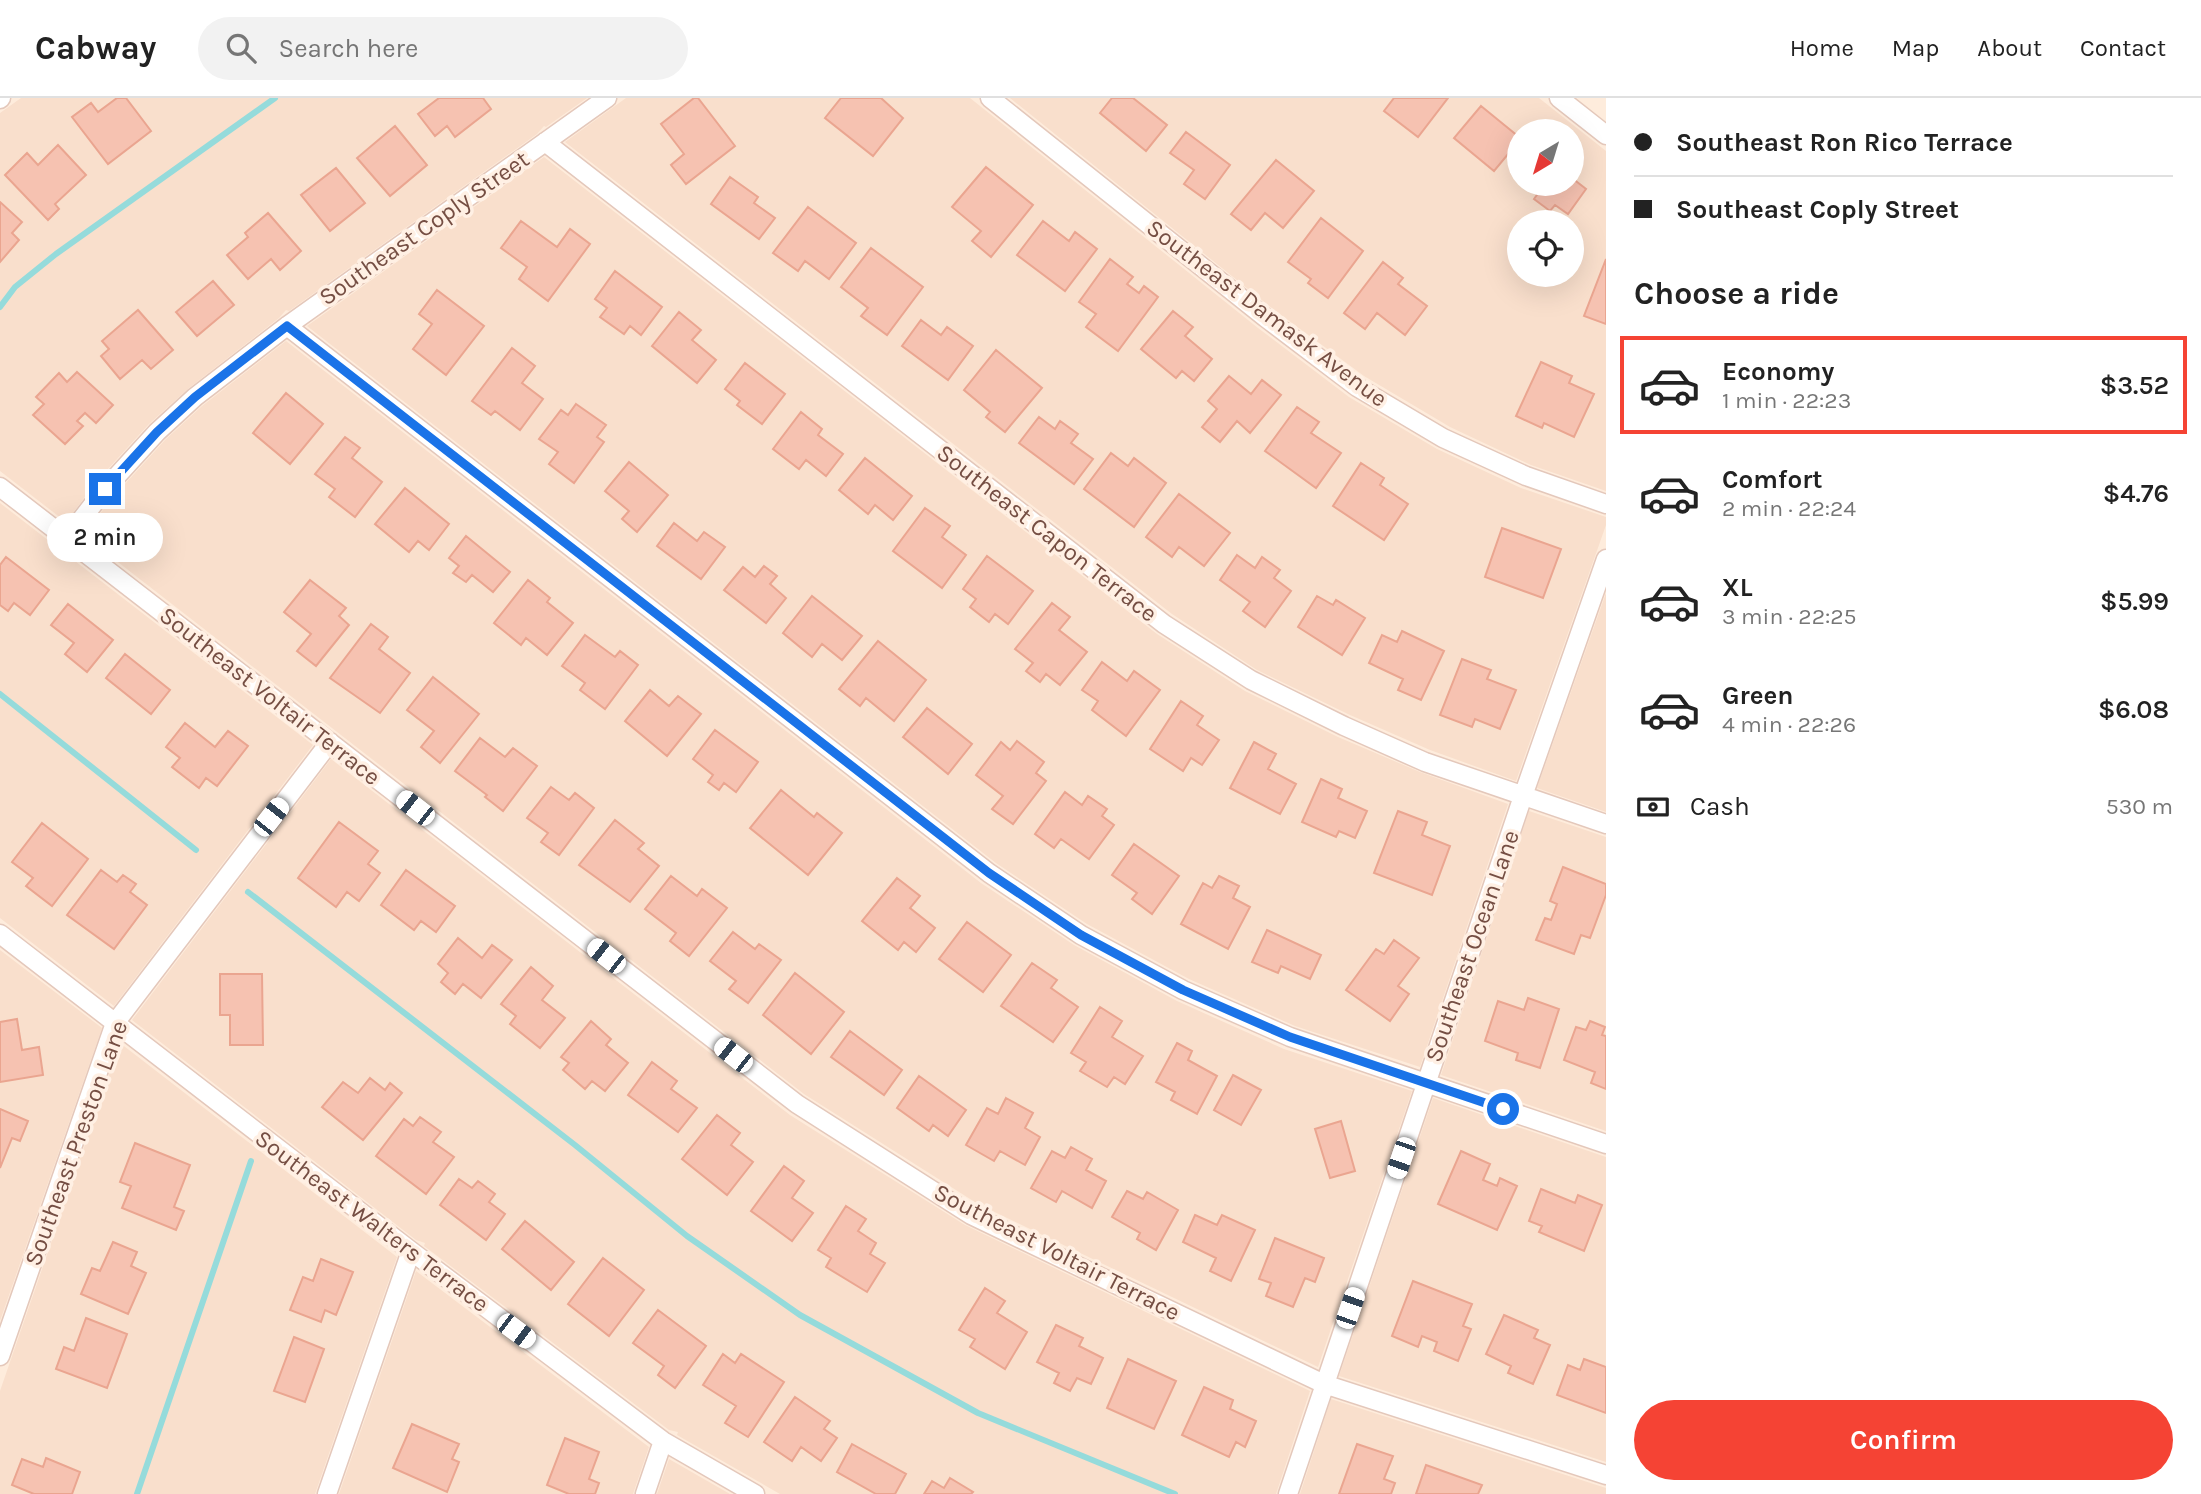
<!DOCTYPE html>
<html lang="en">
<head>
<meta charset="utf-8">
<style>
	body { margin:0; font-family:Karla,sans-serif; background:#f2f2f2; color:#222; height:100vh; display:flex; flex-direction:column; font-size:26px; white-space:nowrap }
	* { box-sizing:border-box; margin:0 }
	p { font-size:23px; color:#767676 }
	.icon { flex:none; width:38px; height:38px; fill:none; stroke:currentColor; stroke-width:2; stroke-linecap:round; stroke-linejoin:round }
	.map { position:relative; flex:1; overflow:hidden }
	.details { display:flex; flex-direction:column; background:#fff; width:595px }
	.details>* { flex:none }
	.hud { display:grid; align-content:center; height:154px; padding:0 28px; background:#fff }
	.needle { width:46px; rotate:218deg }
	.fabs { position:absolute; left:1507px; top:21px; display:grid; gap:14px }
	.fabs a { display:grid; place-items:center; width:77px; height:77px; border-radius:50%; background:#fff; box-shadow:0 7px 28px #0002; font-size:35px }
	.end { position:absolute; width:32px; height:32px; margin:-16px; border:9px solid #1a73e8; background:#fff; box-shadow:0 0 0 4px #fff }
	.from { border-radius:50% }
	.bubble { position:absolute; height:49px; border-radius:24px; background:#fff; box-shadow:0 7px 28px #0002; font-size:23px; font-weight:600; line-height:49px; text-align:center }
	.car { position:absolute; width:21px; height:42px; margin:-21px -10px; border-radius:9px; box-shadow:0 0 5px 2px #0007; background:linear-gradient(#fff 24%,#345 0 40%,#fff 0 76%,#345 0 86%,#fff 0) }
	.hud b { display:flex; align-items:center; gap:24px; height:66px; font-size:26px }
	.hud b+b { border-top:2px solid #e0e0e0 }
	.hud i { width:18px; height:18px; background:#222 }
	ul { padding:0; list-style:none }
	li { display:flex; align-items:center; gap:21px; height:98px; margin:0 14px 10px; padding:0 14px; border:4px solid transparent; border-radius:0px }
	li div { flex:1 }
	li b { display:block; font-size:26px }
	li em { font-style:normal; font-weight:600 }
	li.active { border-color:#f54334 }
	li>.icon { width:63px; height:63px; stroke-width:1.5 }
	h2 { padding:0 28px; font-size:32px; line-height:84px }
	.pay { display:flex; align-items:center; gap:18px; height:77px; padding:0 28px; font-size:26px }
	.pay p { margin-inline-start:auto }
	.cta { display:flex; gap:14px; margin-top:auto; padding:14px 28px }
	.cta a { flex:1; height:80px; border-radius:42px; background:#f54334; color:#fff; font-size:28px; font-weight:600; line-height:80px; text-align:center }
	header { display:flex; align-items:center; gap:42px; box-sizing:border-box; height:98px; padding:0 35px; background:#fff; border-bottom:2px solid #e0e0e0 }
	header strong { font-size:33px }
	nav { display:flex; gap:38px; margin-inline-start:auto; font-size:24px }
	.search { width:490px; height:63px; background:#f2f2f2; display:flex; align-items:center; gap:18px; box-sizing:border-box; padding:0 24px; border-radius:38px; color:#767676; font-size:26px }
	main { display:flex; flex:1; min-height:0 }
	.map>svg:first-child { display:block }
	.residential { fill:#f9dfcc; fill-rule:evenodd }
	.lines { fill:none; stroke-linecap:round; stroke-linejoin:round }
	.stream { stroke:#95dbdb; stroke-width:6 }
	.building { fill:#f6c2b1; stroke:#eaa590; stroke-width:2 }
	.minor-casing { stroke:#e4c8bb; stroke-width:21 }
	.minor { stroke:#fff; stroke-width:18 }
	.route { stroke:#1a73e8; stroke-width:9 }
	.labels { text-anchor:middle; dominant-baseline:central; stroke-width:7; stroke-linejoin:round; paint-order:stroke }
	.street-label { font-size:24px; fill:#754e43; stroke:#fff0e4 }
</style>
</head>
<body>
<header>
<strong>Cabway</strong>
<div class="search"><svg class="icon" aria-label="search" viewBox="0 0 24 24"><circle cx="10" cy="10" r="6"/><path d="M15 15l6 6"/></svg>Search here</div>
<nav><a>Home</a><a>Map</a><a>About</a><a>Contact</a></nav>
</header>
<main>
<div class="map">
<svg width="1606" height="1396" viewBox="0 0 1606 1396">
	<rect width="100%" height="100%" fill="#feecdc"/>
	<path class="residential" d="M21 0H587L546 29 544 28 537 36 289 213 286 212 279 220 189 290 149 326 97 383 66 424 0 373V15Z
		M626 0H970L1258 230 1349 299 1437 351 1521 390 1606 419V427L1516 683 1430 652 1350 617 1257 572 1172 516 565 44Z
		M1010 0H1539L1606 53V393L1531 367 1450 329 1364 278 1273 211ZM1519 33H1572V86H1519ZM1519 124H1572V177H1519Z
		M544 59 1157 536 1245 593 1338 639 1420 674 1508 706 1420 969 1295 928 1189 881 1087 826 996 765 307 228Z
		M286 243 981 785 1074 847 1177 903 1284 951 1412 993 1318 1269 978 1106 804 996 83 437 114 398 165 342 202 308Z
		M0 405 313 647 114 908 0 820Z
		M1606 495V714L1537 690Z
		M331 661 790 1017 965 1127 1310 1293 1276 1396H780L677 1337 678 1334 669 1332 424 1148 425 1145 416 1142 132 922Z
		M1529 713 1606 739V1033L1441 977Z
		M0 852 102 930 0 1223Z
		M120 945 397 1159 315 1396H0V1293Z
		M1433 1000 1606 1059V1364L1339 1278Z
		M416 1173 649 1349 633 1396H339Z
		M1331 1301 1606 1390V1396H1300Z
		M669 1361 730 1396H657Z"/>
	<g class="lines">
		<path class="stream" d="M0 209 15 189 56 156 275 0
			M0 596 196 752
			M248 794 575 1047 687 1138 800 1217 978 1315 1175 1396
			M137 1396 251 1063"/>
	</g>
	<path class="building" d="M117 0H126L151 33 108 66 72 19 91 5 98 14Z
		M439 0H483L491 11 455 39 447 28 435 38 418 16Z
		M694 0H698L735 48 686 86 671 67 684 56 661 26Z
		M841 0H881L903 20 873 58 825 20Z
		M1112 0H1133L1167 27 1146 53 1100 15Z
		M1394 0H1448L1418 39 1384 13Z
		M1481 8 1519 39V43L1494 73 1454 40Z
		M395 28 427 67 390 98 357 60Z
		M1186 34 1230 67 1205 101 1184 86 1194 72 1170 55Z
		M58 47 86 77 55 106 59 111 48 122 5 77 27 55 38 67Z
		M1276 62 1314 93 1283 130 1265 115 1251 132 1231 116Z
		M986 69 1033 107 991 159 972 143 981 133 952 109Z
		M336 70 365 105 330 133 301 97Z
		M730 79 758 99 754 105 775 120 759 141 711 106Z
		M1572 80 1586 91 1568 116 1555 107 1550 113 1534 101 1539 94 1528 86H1572Z
		M0 104 22 124 12 135 19 142 0 164Z
		M808 109 856 145 829 181 805 163 798 173 773 155Z
		M268 115 301 153 280 172 271 161 248 181 227 157 248 139 245 135Z
		M1321 120 1363 153 1328 200 1308 185 1311 181 1288 164Z
		M521 123 557 149 570 131 590 146 548 203 519 181 527 169 501 150Z
		M1043 123 1069 143 1075 134 1097 151 1065 193 1017 157Z
		M871 150 923 189 887 237 861 218 868 210 841 189Z
		M1110 161 1133 179 1127 186 1139 195 1144 188 1158 199 1118 253 1086 229 1096 216 1079 204Z
		M1606 161V226L1584 218Z
		M1383 164 1403 180 1398 186 1427 208 1405 237 1377 215 1365 231 1344 215Z
		M615 173 662 209 641 237 630 228 624 236 600 219 607 210 595 201Z
		M213 183 234 207 197 238 176 214Z
		M437 192 484 228 446 277 413 251 432 226 419 216Z
		M138 212 173 252 151 271 142 262 120 281 101 258 109 251 102 243Z
		M1173 213 1193 229 1185 238 1212 261 1194 283 1182 273 1176 280 1141 251Z
		M679 214 701 232 692 242 716 262 697 285 652 248Z
		M921 222 941 237 947 229 973 248 948 282 902 248Z
		M512 250 535 268 522 285 543 301 520 332 495 313 491 317 472 303Z
		M996 252 1042 290 1005 334 986 319 990 314 964 292Z
		M1541 264 1572 278 1569 285 1594 296 1574 339 1544 325 1542 330 1516 318Z
		M745 265 785 296 762 326 737 307 740 303 725 291Z
		M77 274 113 307 96 325 85 315 77 323 83 328 65 346 33 317 44 306 36 299 59 275 67 284Z
		M1229 278 1251 296 1262 282 1281 297 1250 335 1237 323 1220 344 1202 329 1217 311 1208 303Z
		M286 295 323 326 290 366 253 335Z
		M576 306 606 327 597 339 604 344 574 385 549 366 558 354 539 341 561 312 568 317Z
		M1297 309 1319 324 1311 335 1341 355 1316 390 1265 353Z
		M801 314 822 331 818 337 843 356 826 378 806 362 799 371 773 351Z
		M1039 319 1055 331 1060 323 1078 336 1071 345 1093 361 1074 386 1019 345Z
		M345 339 360 350 352 360 382 384 355 419 329 399 335 391 315 376Z
		M1111 355 1128 368 1134 360 1166 385 1134 429 1084 391Z
		M865 360 912 398 893 422 875 407 868 416 839 392Z
		M629 364 668 397 637 434 622 421 629 413 605 393Z
		M1361 365 1384 380 1380 387 1408 406 1384 442 1333 408Z
		M405 390 449 426 429 452 418 443 409 454 375 426Z
		M1179 396 1230 435 1204 468 1179 449 1172 459 1146 439Z
		M925 410 950 428 942 439 966 457 942 490 893 453Z
		M674 425 697 443 704 434 725 449 701 481 657 448Z
		M1502 430 1561 451 1543 500 1485 479Z
		M466 438 510 474 493 494 472 477 466 484 453 475 459 468 449 460Z
		M1237 457 1255 470 1262 459 1280 472 1274 480 1291 493 1265 529 1243 513 1250 504 1220 482Z
		M987 458 1033 493 1008 526 995 516 989 524 970 509 976 501 963 491Z
		M6 459 49 492 30 517 14 505 8 513 0 507V467Z
		M764 468 777 478 770 486 786 500 766 525 724 492 743 469 755 479Z
		M310 482 346 510 339 518 349 527 316 568 297 553 311 536 284 514Z
		M528 482 550 500 547 504 573 525 547 557 526 540 521 547 494 525Z
		M812 498 862 538 842 562 822 546 812 559 783 535Z
		M1317 498 1333 507 1336 502 1365 520 1342 557 1298 529Z
		M1052 505 1070 519 1059 532 1087 554 1060 587 1046 576 1040 584 1026 573 1033 565 1015 551Z
		M68 506 113 542 87 574 65 556 74 545 51 527Z
		M371 526 388 539 379 551 410 575 380 615 330 580Z
		M1402 533 1444 553 1421 602 1398 592 1403 581 1369 565 1382 537 1397 544Z
		M585 537 615 559 620 553 638 567 605 611 580 592 585 585 562 568Z
		M878 543 926 582 894 623 866 600 860 608 839 591Z
		M125 556 170 592 151 616 106 580Z
		M1462 561 1491 572 1487 581 1516 592 1500 631 1475 621 1472 629 1440 617Z
		M1102 564 1127 583 1134 573 1160 592 1126 638 1092 612 1098 603 1082 592Z
		M433 579 479 616 440 665 421 649 434 633 407 612Z
		M650 592 669 608 678 598 701 616 667 658 625 623Z
		M1181 603 1203 618 1197 627 1219 642 1202 667 1191 660 1183 673 1150 651Z
		M927 610 972 646 948 676 903 639Z
		M185 625 215 649 228 633 248 648 217 688 206 680 199 690 172 669 180 660 166 649Z
		M715 632 758 664 736 694 724 685 719 692 708 684 713 677 693 661Z
		M480 640 505 659 513 650 537 668 503 713 485 699 487 697 455 673Z
		M1017 643 1044 664 1036 675 1046 683 1013 726 992 711 1003 698 976 677 1001 644 1010 652Z
		M1254 644 1276 656 1268 671 1296 686 1280 716 1230 690Z
		M1321 681 1342 691 1338 700 1367 713 1355 740 1339 733 1336 739 1302 724Z
		M551 689 569 702 575 695 594 710 559 757 541 744 548 735 527 720Z
		M781 692 814 719 817 715 842 735 808 777 750 730Z
		M1065 694 1082 707 1088 698 1107 711 1102 718 1114 727 1089 761 1061 741 1054 750 1035 736Z
		M1398 713 1427 724 1422 737 1450 748 1432 797 1374 775Z
		M615 722 644 745 638 751 659 768 630 804 579 767Z
		M339 724 378 753 368 766 380 775 359 803 347 794 336 809 298 780Z
		M42 725 88 761 52 808 26 788 33 780 12 764Z
		M1134 746 1179 778 1152 816 1132 801 1137 795 1112 777Z
		M1563 769 1606 786V797L1590 840 1581 837 1574 856 1536 842 1545 820 1551 822 1557 806 1550 803Z
		M101 772 117 784 123 777 136 786 130 794 147 807 114 851 67 817Z
		M406 772 455 808 436 834 421 823 414 832 381 807Z
		M671 778 697 798 702 791 727 810 689 858 670 843 676 835 645 811Z
		M1219 778 1239 788 1233 800 1250 809 1228 851 1181 826 1203 785 1212 790Z
		M897 780 920 798 910 810 935 830 916 854 904 844 898 852 862 823Z
		M967 824 1011 857 983 894 939 861Z
		M1267 832 1321 857 1310 881 1281 868 1278 875 1252 864Z
		M733 834 755 851 759 846 781 862 748 905 729 891 736 883 710 863Z
		M458 840 482 860 492 847 512 862 481 900 463 886 455 896 441 884 448 875 438 866Z
		M1394 842 1419 860 1398 888 1409 896 1390 923 1346 892 1376 851 1384 856Z
		M1032 865 1057 882 1051 890 1078 909 1053 944 1001 908Z
		M531 869 553 888 542 902 565 920 540 950 510 926 516 918 501 906Z
		M795 875 844 914 811 956 763 917Z
		M220 876H262L263 947H230V917H220Z
		M1528 900 1559 911 1540 970 1516 962 1518 955 1485 943 1498 903 1524 912Z
		M1100 909 1122 923 1112 939 1143 958 1125 986 1114 979 1107 989 1080 973 1086 964 1071 955Z
		M17 921 22 952 39 949 43 977 0 984V924Z
		M591 923 611 941 606 947 628 965 605 993 592 983 585 991 563 972 569 965 561 959Z
		M1590 923 1605 929 1602 937 1606 938V991L1591 985 1595 974 1564 962 1576 929 1586 932Z
		M850 933 902 972 884 997 831 959Z
		M1177 945 1192 953 1188 962 1217 978 1197 1016 1171 1002 1175 994 1156 984Z
		M652 964 677 983 671 991 697 1010 678 1034 628 997Z
		M1233 977 1261 992 1241 1027 1214 1012Z
		M919 978 966 1012 948 1038 933 1027 929 1033 897 1010Z
		M370 980 385 992 390 985 402 995 363 1042 322 1009 343 984 358 995Z
		M1006 1000 1033 1015 1025 1030 1040 1039 1025 1067 1000 1053 994 1063 966 1047 987 1010 998 1016Z
		M0 1011 28 1023 20 1043 12 1040 0 1070Z
		M717 1017 740 1035 731 1047 753 1064 727 1097 682 1061Z
		M420 1019 441 1034 433 1044 454 1059 426 1096 376 1058 404 1021 413 1028Z
		M1341 1023 1355 1073 1330 1080 1315 1031Z
		M135 1045 190 1067 174 1109 184 1113 176 1132 122 1110 131 1088 120 1084Z
		M1071 1049 1092 1061 1086 1072 1106 1083 1092 1110 1062 1093 1056 1104 1031 1090 1052 1053 1065 1060Z
		M1461 1053 1490 1066 1483 1082 1497 1088 1500 1080 1517 1088 1497 1132 1438 1106Z
		M784 1068 804 1083 792 1100 813 1115 792 1143 751 1113Z
		M459 1081 472 1090 478 1083 495 1096 489 1104 505 1116 486 1142 440 1107Z
		M1541 1091 1575 1105 1578 1097 1602 1107 1584 1153 1539 1134 1542 1128 1529 1123Z
		M1127 1093 1143 1101 1147 1094 1178 1112 1156 1152 1137 1141 1140 1135 1112 1119Z
		M846 1108 866 1121 858 1133 876 1145 870 1156 885 1165 867 1194 826 1169 831 1160 818 1152Z
		M1195 1117 1217 1127 1222 1117 1255 1132 1231 1183 1210 1173 1216 1160 1183 1144Z
		M525 1123 574 1164 551 1192 502 1151Z
		M1275 1140 1324 1160 1315 1184 1305 1180 1293 1209 1266 1198 1271 1185 1259 1181Z
		M113 1144 137 1154 131 1168 146 1175 128 1216 81 1196 92 1170 100 1173Z
		M603 1160 644 1192 609 1238 568 1206Z
		M321 1161 353 1174 336 1217 325 1212 321 1224 290 1212 303 1179 313 1183Z
		M1413 1183 1472 1206 1463 1228 1471 1231 1458 1263 1434 1253 1437 1244 1422 1238 1418 1249 1392 1238Z
		M985 1190 1005 1203 997 1215 1027 1234 1005 1271 970 1249 975 1241 959 1232Z
		M658 1212 706 1248 675 1290 658 1277 664 1268 633 1245Z
		M1504 1217 1538 1232 1534 1240 1550 1247 1533 1286 1508 1275 1511 1268 1486 1256Z
		M86 1220 127 1236 107 1290 56 1271 64 1249 74 1253Z
		M1056 1227 1083 1240 1079 1248 1103 1260 1091 1286 1077 1280 1070 1293 1054 1285 1059 1275 1037 1264Z
		M294 1239 324 1251 305 1304 274 1293Z
		M723 1256 735 1265 741 1256 784 1284 748 1339 725 1325 736 1308 703 1287Z
		M1128 1261 1176 1283 1154 1331 1107 1310Z
		M1584 1261 1606 1269V1315L1557 1297 1568 1267 1580 1272Z
		M1204 1289 1233 1302 1230 1311 1256 1323 1245 1349 1236 1344 1229 1359 1182 1337Z
		M795 1299 830 1323 824 1331 837 1340 821 1363 801 1349 792 1363 764 1344Z
		M412 1326 459 1346 452 1361 459 1364 447 1394 393 1370Z
		M565 1340 599 1354 589 1381 599 1385 595 1396H569L547 1387Z
		M852 1346 906 1376 895 1396H876L837 1374Z
		M1357 1346 1393 1358 1384 1381 1395 1385 1391 1396H1339Z
		M46 1360 80 1374 72 1396H34L12 1387 22 1361 43 1369Z
		M1426 1367 1482 1387 1478 1396H1416Z
		M950 1380 973 1394 971 1396H924L932 1383 944 1390Z"/>
	<g class="lines">
		<defs>
			<path id="minor" d="M990 0 1266 220 1357 289 1443 340 1526 378 1606 406
				M1559 0 1606 37
				M0 1 1 0
				M545 44 1164 526 1251 582 1344 628 1425 664 1606 726
				M287 228 989 775 1081 837 1183 892 1290 939 1606 1046
				M0 389 797 1006 971 1117 1324 1286 1606 1377
				M67 440 105 391 157 334 195 299 287 228 607 0
				M0 836 411 1153 663 1343 755 1396
				M0 1258 115 925 330 644
				M327 1396 411 1153
				M645 1396 663 1343
				M1288 1396 1523 698 1606 461"/>
		</defs>
		<use href="#minor" class="minor-casing"/>
		<use href="#minor" class="minor"/>
	</g>
	<g class="lines">
		<path class="route" d="M105 391 157 334 195 299 287 228 989 775 1081 837 1183 892 1290 939 1503 1011"/>
	</g>
	<g class="labels">
		<g class="street-label">
			<text transform="translate(424 130) rotate(-35)">Southeast Coply Street</text>
			<text transform="translate(1267 215) rotate(37)">Southeast Damask Avenue</text>
			<text transform="translate(1047 435) rotate(38)">Southeast Capon Terrace</text>
			<text transform="translate(270 598) rotate(38)">Southeast Voltair Terrace</text>
			<text transform="translate(1472 848) rotate(-71)">Southeast Ocean Lane</text>
			<text transform="translate(76 1045) rotate(-70)">Southeast Preston Lane</text>
			<text transform="translate(372 1123) rotate(37)">Southeast Walters Terrace</text>
			<text transform="translate(1057 1154) rotate(27)">Southeast Voltair Terrace</text>
		</g>
	</g>
</svg>
<div class="fabs">
<a><svg class="needle" viewBox="-14 -14 28 28"><path d="M0-13l5 13h-10z" fill="#e53935"/><path d="M0 13l5-13h-10z" fill="#767676"/></svg></a>
<a><svg class="icon" aria-label="locate" viewBox="0 0 24 24"><circle cx="12" cy="12" r="6"/><path d="M12 2v4M12 18v4M2 12h4M18 12h4"/></svg></a>
</div>
<i class="end from" style="left:1503px;top:1011px"></i>
<i class="end" style="left:105px;top:391px"></i>
<div class="bubble" style="left:47px;top:415px;width:116px">2 min</div>
<i class="car" style="left:415px;top:710px;rotate:308deg"></i>
<i class="car" style="left:271px;top:719px;rotate:38deg"></i>
<i class="car" style="left:606px;top:858px;rotate:308deg"></i>
<i class="car" style="left:733px;top:957px;rotate:308deg"></i>
<i class="car" style="left:1401px;top:1060px;rotate:199deg"></i>
<i class="car" style="left:1350px;top:1210px;rotate:19deg"></i>
<i class="car" style="left:516px;top:1233px;rotate:127deg"></i>
</div>
<section class="details">
<div class="hud">
<b><i class="from"></i>Southeast Ron Rico Terrace</b>
<b><i></i>Southeast Coply Street</b>
</div>
<h2>Choose a ride</h2>
<ul>
<li class="active"><svg class="icon" aria-label="car" viewBox="0 0 24 24"><path d="M5 17H2v-5l4-1 3-4h7l3 4 3 1v5h-3M9 17h6M6 11h13"/><circle cx="7" cy="17" r="2"/><circle cx="17" cy="17" r="2"/></svg><div><b>Economy</b><p>1 min · 22:23</p></div><em>$3.52</em></li>
<li><svg class="icon" aria-label="car" viewBox="0 0 24 24"><path d="M5 17H2v-5l4-1 3-4h7l3 4 3 1v5h-3M9 17h6M6 11h13"/><circle cx="7" cy="17" r="2"/><circle cx="17" cy="17" r="2"/></svg><div><b>Comfort</b><p>2 min · 22:24</p></div><em>$4.76</em></li>
<li><svg class="icon" aria-label="car" viewBox="0 0 24 24"><path d="M5 17H2v-5l4-1 3-4h7l3 4 3 1v5h-3M9 17h6M6 11h13"/><circle cx="7" cy="17" r="2"/><circle cx="17" cy="17" r="2"/></svg><div><b>XL</b><p>3 min · 22:25</p></div><em>$5.99</em></li>
<li><svg class="icon" aria-label="car" viewBox="0 0 24 24"><path d="M5 17H2v-5l4-1 3-4h7l3 4 3 1v5h-3M9 17h6M6 11h13"/><circle cx="7" cy="17" r="2"/><circle cx="17" cy="17" r="2"/></svg><div><b>Green</b><p>4 min · 22:26</p></div><em>$6.08</em></li>
</ul>
<div class="pay"><svg class="icon" aria-label="cash" viewBox="0 0 24 24"><path d="M3 7h18v10H3z"/><circle cx="12" cy="12" r="2"/></svg>Cash<p>530 m</p></div>
<div class="cta"><a>Confirm</a></div>
</section>
</main>
</body>
</html>
